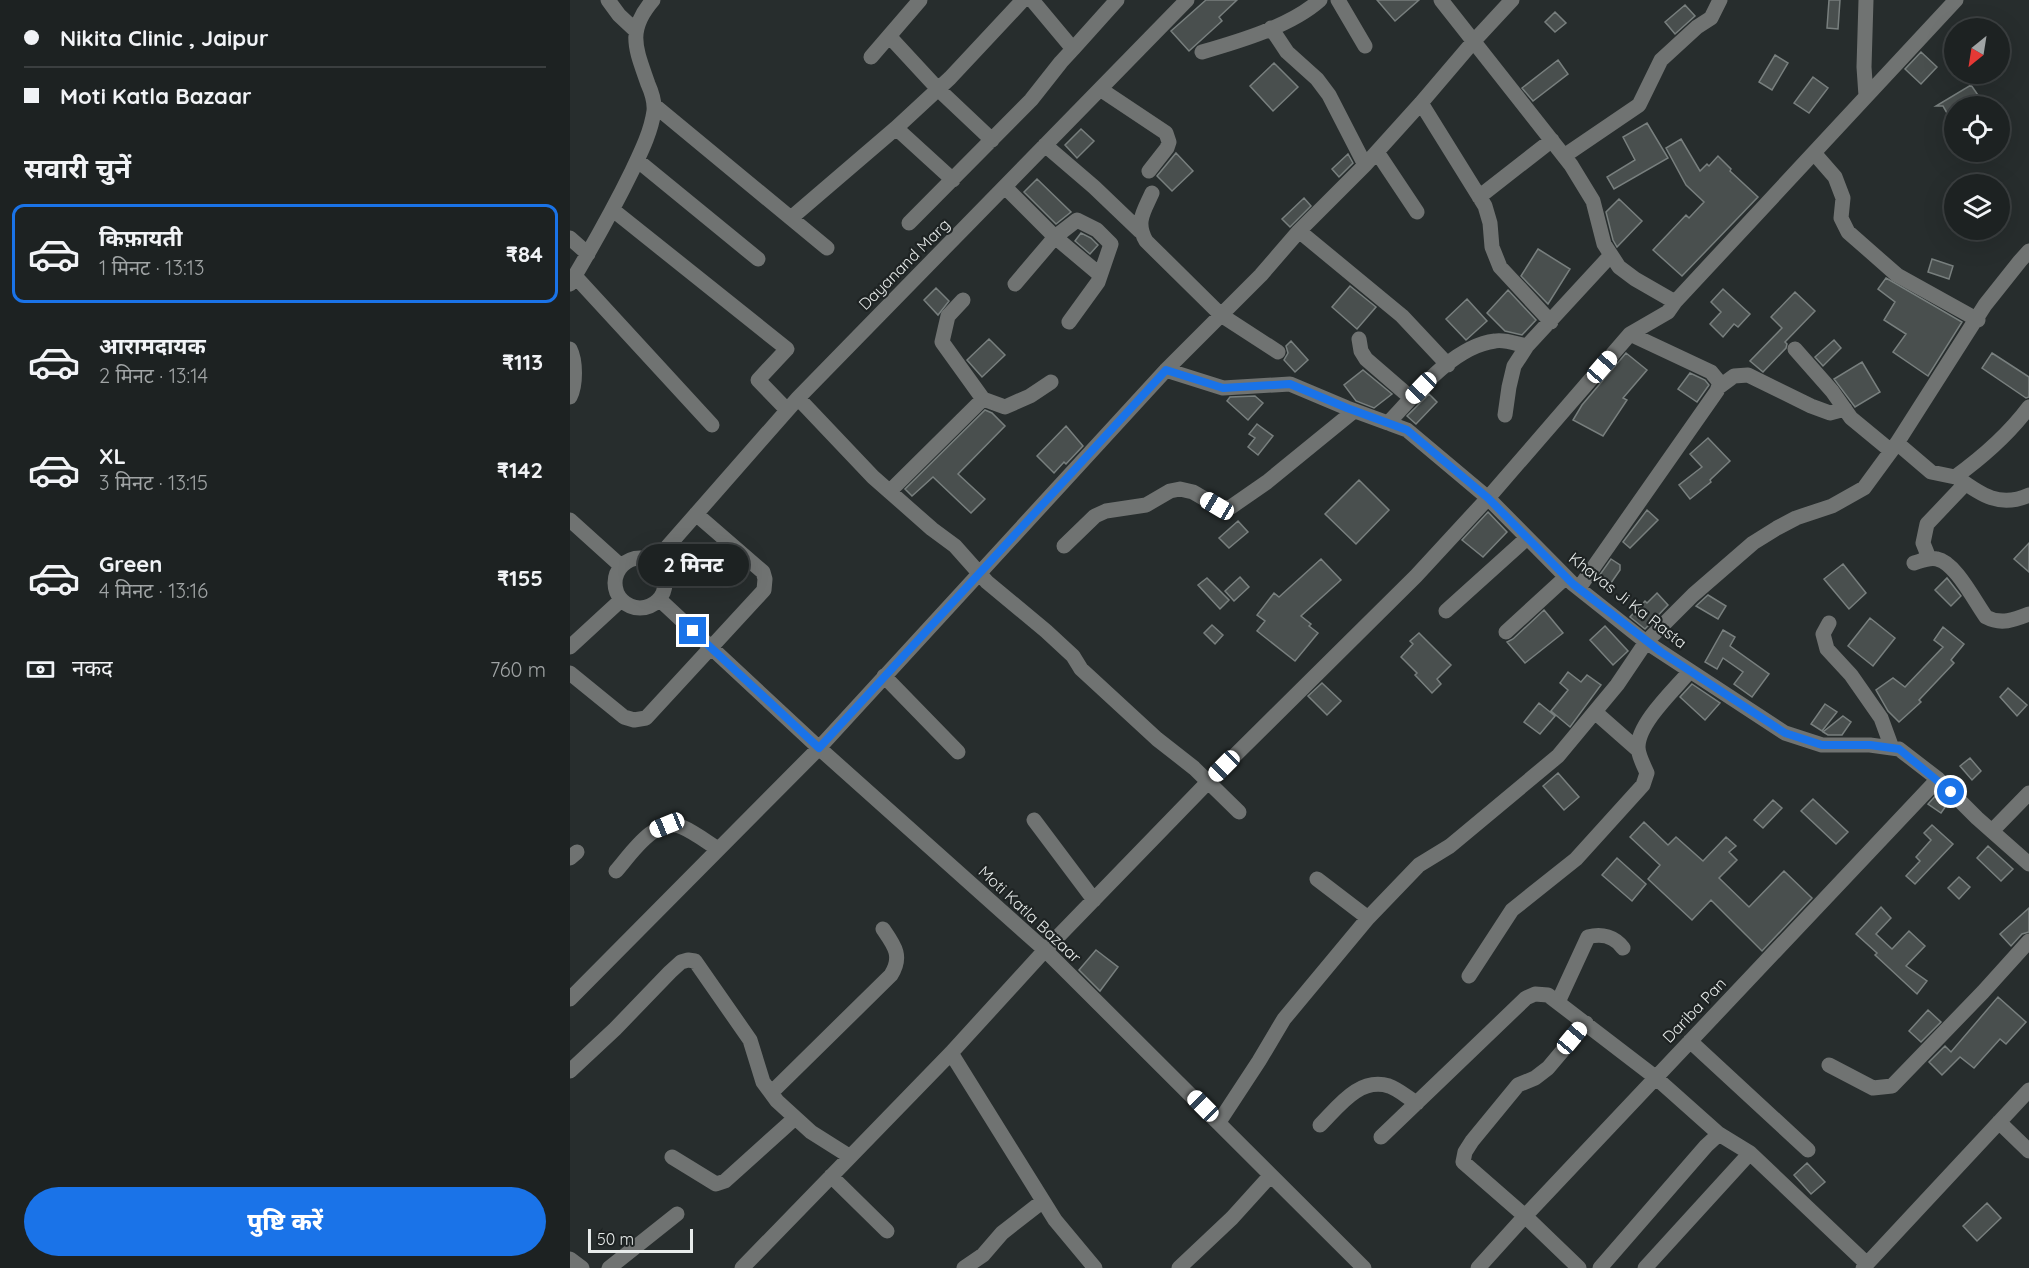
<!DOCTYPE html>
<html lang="hi">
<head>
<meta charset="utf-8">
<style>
	body { margin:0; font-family:Quicksand,"Noto Sans Devanagari",sans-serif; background:#2a2f2f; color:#f1f3f6; height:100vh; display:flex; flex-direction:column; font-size:22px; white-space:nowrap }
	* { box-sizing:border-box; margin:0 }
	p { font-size:20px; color:#a0a4a5 }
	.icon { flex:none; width:33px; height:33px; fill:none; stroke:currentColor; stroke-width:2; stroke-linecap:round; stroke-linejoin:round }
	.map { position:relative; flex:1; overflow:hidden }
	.side { display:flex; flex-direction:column; background:#1d2222; width:570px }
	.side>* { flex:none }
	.top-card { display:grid; align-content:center; height:132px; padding:0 24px; background:#1d2222 }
	.needle { width:39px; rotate:210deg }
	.fabs { position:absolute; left:1374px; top:18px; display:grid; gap:12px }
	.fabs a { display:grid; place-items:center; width:66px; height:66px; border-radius:50%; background:#1d2222; box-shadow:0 6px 24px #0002,0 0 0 2px #3b3f40; font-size:30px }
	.scale { position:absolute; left:18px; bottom:15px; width:105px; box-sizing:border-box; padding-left:6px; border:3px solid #e7ebea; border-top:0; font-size:16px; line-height:21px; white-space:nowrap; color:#e7ebea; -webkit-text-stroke:4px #1e2323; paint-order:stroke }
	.end { position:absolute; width:27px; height:27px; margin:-14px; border:8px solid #1a73e8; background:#fff; box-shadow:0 0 0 3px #fff }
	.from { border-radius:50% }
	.bubble { position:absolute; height:42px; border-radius:21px; background:#1d2222; box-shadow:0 6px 24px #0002,0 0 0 2px #3b3f40; font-size:20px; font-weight:800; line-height:42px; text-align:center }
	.car { position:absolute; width:18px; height:36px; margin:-18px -9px; border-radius:8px; box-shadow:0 0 4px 2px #0007; background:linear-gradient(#fff 24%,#345 0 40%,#fff 0 76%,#345 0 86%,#fff 0) }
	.top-card b { display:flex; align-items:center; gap:21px; height:57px; font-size:22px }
	.top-card b+b { border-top:2px solid #3b3f40 }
	.top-card i { width:15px; height:15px; background:#f1f3f6 }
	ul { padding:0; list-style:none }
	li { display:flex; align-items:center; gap:18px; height:99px; margin:0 12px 9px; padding:0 12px; border:3px solid transparent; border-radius:12px }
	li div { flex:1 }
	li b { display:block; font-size:22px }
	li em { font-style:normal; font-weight:800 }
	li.on { border-color:#1a73e8 }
	li>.icon { width:54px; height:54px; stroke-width:1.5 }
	h2 { padding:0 24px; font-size:27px; line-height:72px }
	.pay { display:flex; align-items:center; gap:15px; height:66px; padding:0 24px; font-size:22px }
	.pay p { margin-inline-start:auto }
	.button { display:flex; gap:12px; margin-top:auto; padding:12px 24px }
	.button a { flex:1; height:69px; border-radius:36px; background:#1a73e8; color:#fff; font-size:24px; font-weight:800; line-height:69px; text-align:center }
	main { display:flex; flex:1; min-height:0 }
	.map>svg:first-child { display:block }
	.building { fill:#494f4e; stroke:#787f7e; stroke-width:1.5 }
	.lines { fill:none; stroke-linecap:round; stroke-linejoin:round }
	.minor { stroke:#707372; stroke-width:15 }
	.route { stroke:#1a73e8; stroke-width:8 }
	.labels { text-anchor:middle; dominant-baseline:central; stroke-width:4.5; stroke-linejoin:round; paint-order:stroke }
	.street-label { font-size:16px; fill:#e7ebea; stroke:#1e2323 }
</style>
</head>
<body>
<main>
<section class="side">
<div class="top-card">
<b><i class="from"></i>Nikita Clinic , Jaipur</b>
<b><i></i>Moti Katla Bazaar</b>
</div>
<h2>सवारी चुनें</h2>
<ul>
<li class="on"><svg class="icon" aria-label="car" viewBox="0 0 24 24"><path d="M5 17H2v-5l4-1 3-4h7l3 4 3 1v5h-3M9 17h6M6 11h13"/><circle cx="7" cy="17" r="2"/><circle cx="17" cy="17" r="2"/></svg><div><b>किफ़ायती</b><p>1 मिनट · 13:13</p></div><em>₹84</em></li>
<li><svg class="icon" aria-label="car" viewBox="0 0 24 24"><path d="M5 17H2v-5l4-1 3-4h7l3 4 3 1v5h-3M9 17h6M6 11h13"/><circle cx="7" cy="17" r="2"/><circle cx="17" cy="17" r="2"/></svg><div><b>आरामदायक</b><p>2 मिनट · 13:14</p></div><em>₹113</em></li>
<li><svg class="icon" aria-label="car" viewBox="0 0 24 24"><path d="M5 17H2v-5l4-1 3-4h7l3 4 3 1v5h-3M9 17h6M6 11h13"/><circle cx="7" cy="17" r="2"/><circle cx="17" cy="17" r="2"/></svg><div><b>XL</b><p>3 मिनट · 13:15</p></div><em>₹142</em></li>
<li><svg class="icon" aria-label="car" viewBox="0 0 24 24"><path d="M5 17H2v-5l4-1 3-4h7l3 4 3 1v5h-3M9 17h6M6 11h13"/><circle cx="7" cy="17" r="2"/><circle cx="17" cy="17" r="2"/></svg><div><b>Green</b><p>4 मिनट · 13:16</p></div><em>₹155</em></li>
</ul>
<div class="pay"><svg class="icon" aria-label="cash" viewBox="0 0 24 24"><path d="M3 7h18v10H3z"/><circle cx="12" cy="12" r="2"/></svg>नकद<p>760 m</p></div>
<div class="button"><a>पुष्टि करें</a></div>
</section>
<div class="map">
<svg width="1459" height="1268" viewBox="0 0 1459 1268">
	<rect width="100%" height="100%" fill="#272d2d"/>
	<path class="building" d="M636 0H667L649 17 652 21 619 51 601 31Z
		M807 0H849L825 21Z
		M1259 0H1270L1268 29 1257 28Z
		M1115 5 1125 16 1105 34 1095 22Z
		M985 12 996 23 985 32 975 22Z
		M1351 52 1367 67 1351 84 1335 69Z
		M1205 55 1218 63 1202 90 1189 82Z
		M988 60 998 74 963 101 952 88Z
		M704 63 728 87 703 111 680 86Z
		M1243 77 1258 88 1239 113 1224 103Z
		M1401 85 1410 98 1396 106H1384V125L1373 106H1366Z
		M1077 123 1098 158 1044 189 1037 177 1065 160 1053 137Z
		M511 129 524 141 507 158 495 145Z
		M1111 139 1130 171 1137 164 1139 166 1148 156 1161 169 1160 171 1188 197 1112 276 1083 250 1116 215 1119 218 1134 202 1116 185 1096 148Z
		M606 153 623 171 602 191 587 176Z
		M778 154 783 163 769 177 762 169Z
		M467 179 501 212 486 224 454 192Z
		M734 198 741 206 720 227 712 219Z
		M1049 199 1072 221 1047 247 1043 240 1036 212Z
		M511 233 521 238 528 245 520 254 505 241Z
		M968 249 1000 269 978 304 951 276Z
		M1362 259 1383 266 1379 279 1358 272Z
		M1316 278 1392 322 1358 376 1323 352 1336 334 1314 320 1325 302 1308 289Z
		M780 286 806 307 787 329 762 307Z
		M366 288 379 301 368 315 354 300Z
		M1153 289 1180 314 1168 327 1164 324 1153 337 1140 324 1151 312 1141 302Z
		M938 290 966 320 952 335 935 331 917 313Z
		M1225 292 1245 311 1215 342 1217 344 1216 348 1193 372 1180 361 1212 328 1201 317Z
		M897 299 917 321 896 340 876 319Z
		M419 339 435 355 412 377 397 360Z
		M1264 340 1271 348 1253 366 1245 357Z
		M721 341 738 360 725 372 714 360 718 353 716 346Z
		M1056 353 1077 370 1053 398 1057 400 1033 436 1003 420 1012 405Z
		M1422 353 1459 377V397L1456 398 1412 368Z
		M1292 362 1310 392 1285 407 1264 379Z
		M793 370 822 394 804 408 786 401 774 385Z
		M1120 373 1135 380 1139 385 1127 402 1108 389Z
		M859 394 867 402 846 424 837 416Z
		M685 396 693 403 678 420 657 401 660 397Z
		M415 410 422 413 435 426 388 474 415 499 401 513 363 477 342 496 335 489Z
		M687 424 703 436 688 455 678 447 685 438 679 434Z
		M496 426 513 446 496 464 494 462 484 473 467 456Z
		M1138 438 1160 461 1140 480 1141 482 1120 499 1109 485 1132 467 1120 454Z
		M789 480 819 510 786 544 755 514Z
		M1077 510 1088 520 1060 548 1053 542Z
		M918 512 937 532 913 557 892 540Z
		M668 521 678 532 659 548 649 538Z
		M1459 543V572L1444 559Z
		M751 559 771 580 731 616 741 624 739 626 748 633 725 661 687 631 695 621 687 615 704 593 709 597Z
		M1041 559 1050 565V570L1041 583 1029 576Z
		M1273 564 1296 593 1279 609 1254 579Z
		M670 577 679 587 664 601 655 591Z
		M637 578 659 600 650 609 628 585Z
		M1377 578 1391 596 1381 606 1365 590Z
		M1087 593 1098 605 1075 629 1060 617 1075 601 1077 603Z
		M1138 595 1156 606 1148 619 1126 606Z
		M974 610 993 633 955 663 937 642 943 639Z
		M1300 618 1325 638 1303 666 1278 646Z
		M642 625 653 635 645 644 634 633Z
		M1035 626 1058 651 1043 665 1020 640Z
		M1373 627 1394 644 1381 660 1384 663 1349 700 1351 702 1329 722 1318 711 1306 690 1323 678 1335 687 1373 647 1364 640Z
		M1153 630 1165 637 1160 646 1199 674 1182 697 1164 684 1173 672 1153 658 1147 669 1135 662Z
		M849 633 881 665 867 679 871 684 862 693 845 675 847 673 831 657 843 644 840 641Z
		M998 672 1011 682 1017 675 1031 685 1000 727 981 711 998 690 990 683Z
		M752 683 771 701 757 715 738 696Z
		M1122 684 1150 703 1135 720 1110 697Z
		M1438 688 1457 705 1447 716 1430 697Z
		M969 703 985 716 970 734 954 722Z
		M1255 704 1267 712 1252 731 1241 724Z
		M1273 716 1281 722 1272 735H1258L1253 732Z
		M1400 758 1411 771 1402 780 1390 766Z
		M988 773 1009 797 994 810 973 786Z
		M1368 793 1378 803 1371 813 1358 804Z
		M1243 799 1278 832 1266 844 1231 811Z
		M1203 800 1212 808 1193 828 1184 820Z
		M1074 822 1098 845 1106 837 1133 861 1156 837 1166 846 1159 852 1167 860 1149 878 1179 907 1214 871 1242 898 1192 951 1141 900 1122 920 1078 879 1090 865 1060 837Z
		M1362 825 1383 844 1345 884 1336 876 1350 861 1346 857 1361 840 1354 833Z
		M1418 846 1443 869 1431 881 1407 858Z
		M1047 858 1076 884 1062 901 1032 875Z
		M1389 877 1400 887 1389 899 1378 888Z
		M1311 907 1321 918 1306 934 1322 949 1339 931 1355 946 1336 966 1357 981 1347 994 1305 955 1307 953 1286 934Z
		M1459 908V932L1452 934 1441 946 1430 934Z
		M526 950 548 967 530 991 509 970Z
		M1428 997 1456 1022 1436 1044 1430 1039 1404 1068 1390 1057 1372 1075 1359 1062 1375 1046 1381 1052Z
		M1358 1010 1371 1022 1351 1042 1339 1031Z
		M1237 1163 1255 1182 1241 1194 1224 1175Z
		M1417 1203 1431 1218 1407 1241 1393 1226Z"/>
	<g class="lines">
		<path class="minor" d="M38 0 49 15 65 30
			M768 0 795 46
			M871 0 1001 165 1023 201 1034 244 1049 267 1065 279 1105 302
			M701 28 717 52 747 79 759 95 795 165
			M319 36 368 89 422 140
			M503 49 547 0
			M632 52C670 41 721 26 750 0
			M301 57 350 0
			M530 89 596 133 599 142 597 148 579 171
			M1296 96 1294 67 1296 0
			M851 103 915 206 920 223 922 247 930 267 981 322
			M84 105 257 248
			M475 145 524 187 570 231
			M807 152 847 212
			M1244 153 1265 177 1273 198 1271 218 1278 232 1327 275 1408 320
			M994 156 1069 105 1091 60 1127 27 1141 18 1150 0
			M67 160 188 259
			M383 180 326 128 380 78 453 0
			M435 187 485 237 507 220 527 230 541 244 528 282 499 322
			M582 193C574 211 565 222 576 241L651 315 708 352
			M909 197 982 140
			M43 210 217 349 188 380 217 410
			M221 218 326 128
			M339 223 461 100 491 62 503 49 462 0
			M729 231 832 316 878 365
			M0 238 18 254
			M5 276 142 425
			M0 284C22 247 43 210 62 171 71 152 81 132 84 111 85 101 82 93 78 84 66 49 56 31 83 0
			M445 284 485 237 529 274
			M393 300 378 316 372 342 413 399
			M789 339 791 351 796 359 841 398
			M0 349C6 361 6 385 0 397
			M1225 349 1262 391 1281 418 1321 451
			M596 370 653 388 720 384 777 408 837 430 918 498 1003 584 1076 642 1215 733 1252 745H1300L1329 749 1368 779 1407 818 1459 864
			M1149 387 1164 376 1178 375 1241 406 1260 413 1275 409
			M228 398 303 477 362 529 385 546 417 582 476 631 503 656 511 669 587 739 624 768 669 812
			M935 415 939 387 944 366 957 346 1041 255
			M818 423C845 395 883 346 925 341 934 339 947 344 957 346
			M1327 443 1361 472 1385 477C1414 456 1438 435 1459 407
			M1388 478C1411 495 1430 508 1459 495
			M320 491 413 399 435 407 460 396 481 382
			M0 520 51 566
			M494 546 525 516 536 511 576 505 600 491 610 489 623 492 647 506 654 508 661 507 697 482 784 411
			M45 583a25 25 0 1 1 50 0a25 25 0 1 1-50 0Z
			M1359 558 1353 543 1357 524 1395 484
			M84 562 228 398 617 0
			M1344 563C1351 561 1359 557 1367 559 1385 562 1405 602 1416 617 1431 625 1444 620 1459 614
			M1009 588 1147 391 1150 383 1141 372 1060 334
			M90 600 249 748 475 950 794 1268
			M876 611 957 538
			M1259 623 1253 634 1257 649 1281 675 1311 718 1322 748
			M936 632 996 577
			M0 647 51 600
			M0 673 54 717 64 720 76 718 194 590 195 579 193 572 126 514
			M314 676 388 752
			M1025 712 1067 749
			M464 820 524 900
			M1422 831 1459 793
			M0 858 7 852
			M46 871C61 854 85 816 112 827 124 832 137 842 148 849
			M747 879 798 918
			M899 976 942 910 1006 859 1073 785 1077 773C1074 766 1068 755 1068 747 1068 723 1105 689 1120 671
			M0 999 249 748 596 370 691 275 729 231 795 165 851 103 903 42 942 0
			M988 1002 1018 937C1032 933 1045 937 1053 948
			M1120 1041 1238 1150
			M381 1053 485 1220 525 1268
			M1259 1065 1303 1088 1322 1086 1413 992 1459 941
			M0 1071 45 1029 100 972 111 962 118 960 125 961 180 1040 193 1082 207 1101 241 1132 279 1156
			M201 1093 321 975C333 956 324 945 313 929
			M649 1122 689 1061 714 1019 798 918 849 865 880 846 988 756 1047 685 1076 642 1123 595 1183 543 1207 528 1226 518 1262 506 1294 488 1327 443 1415 305 1450 261 1459 251
			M1429 1122 1459 1151
			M750 1125C769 1106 789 1077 819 1086 828 1089 838 1098 847 1103
			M811 1137 956 998 965 994 978 995 1085 1077 1149 1134
			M102 1157 146 1184 155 1181 225 1118
			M261 1176 317 1231
			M0 1259 12 1268
			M39 1268 107 1214
			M172 1268 381 1053 475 950 638 782 846 576 918 498 1060 334 1098 312 1105 302 1386 0
			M394 1268 413 1255 432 1233 473 1201
			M609 1268 662 1218 700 1176
			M908 1268 955 1216 1368 779
			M1009 1268 955 1216 893 1162 895 1152 902 1141 948 1085 965 1078 978 1068 1016 1023
			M1030 1268 1136 1146 1149 1134 1180 1153 1297 1264
			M1075 1268 1180 1153
			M1293 1268 1459 1090"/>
	</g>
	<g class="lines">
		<path class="route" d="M123 631 249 748 596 370 653 388 720 384 777 408 837 430 918 498 1003 584 1091 652 1215 733 1252 745H1300L1329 749 1381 792"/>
	</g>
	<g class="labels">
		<g class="street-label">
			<text transform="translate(334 264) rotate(-45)">Dayanand Marg</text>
			<text transform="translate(1058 600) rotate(38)">Khavas Ji Ka Rasta</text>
			<text transform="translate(460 914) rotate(43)">Moti Katla Bazaar</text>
			<text transform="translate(1124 1010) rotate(-46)">Dariba Pan</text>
		</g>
	</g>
</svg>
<div class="fabs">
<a><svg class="needle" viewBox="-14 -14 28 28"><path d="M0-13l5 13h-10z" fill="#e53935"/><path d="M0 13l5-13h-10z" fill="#a0a4a5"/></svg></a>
<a><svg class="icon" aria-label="locate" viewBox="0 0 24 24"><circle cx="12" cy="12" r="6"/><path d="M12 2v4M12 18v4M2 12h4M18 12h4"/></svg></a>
<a><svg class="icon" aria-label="layers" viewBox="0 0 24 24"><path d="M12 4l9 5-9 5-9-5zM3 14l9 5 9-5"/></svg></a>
</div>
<div class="scale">50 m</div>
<i class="end from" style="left:1381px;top:792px"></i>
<i class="end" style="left:123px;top:631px"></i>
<div class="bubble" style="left:68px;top:544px;width:111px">2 मिनट</div>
<i class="car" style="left:1032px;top:367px;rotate:41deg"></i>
<i class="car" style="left:851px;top:388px;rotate:224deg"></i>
<i class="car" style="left:647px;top:506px;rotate:301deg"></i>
<i class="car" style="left:654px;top:766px;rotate:225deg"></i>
<i class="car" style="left:97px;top:825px;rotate:248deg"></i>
<i class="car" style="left:1002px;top:1038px;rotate:40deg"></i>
<i class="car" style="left:633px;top:1106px;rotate:315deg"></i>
</div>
</main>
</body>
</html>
